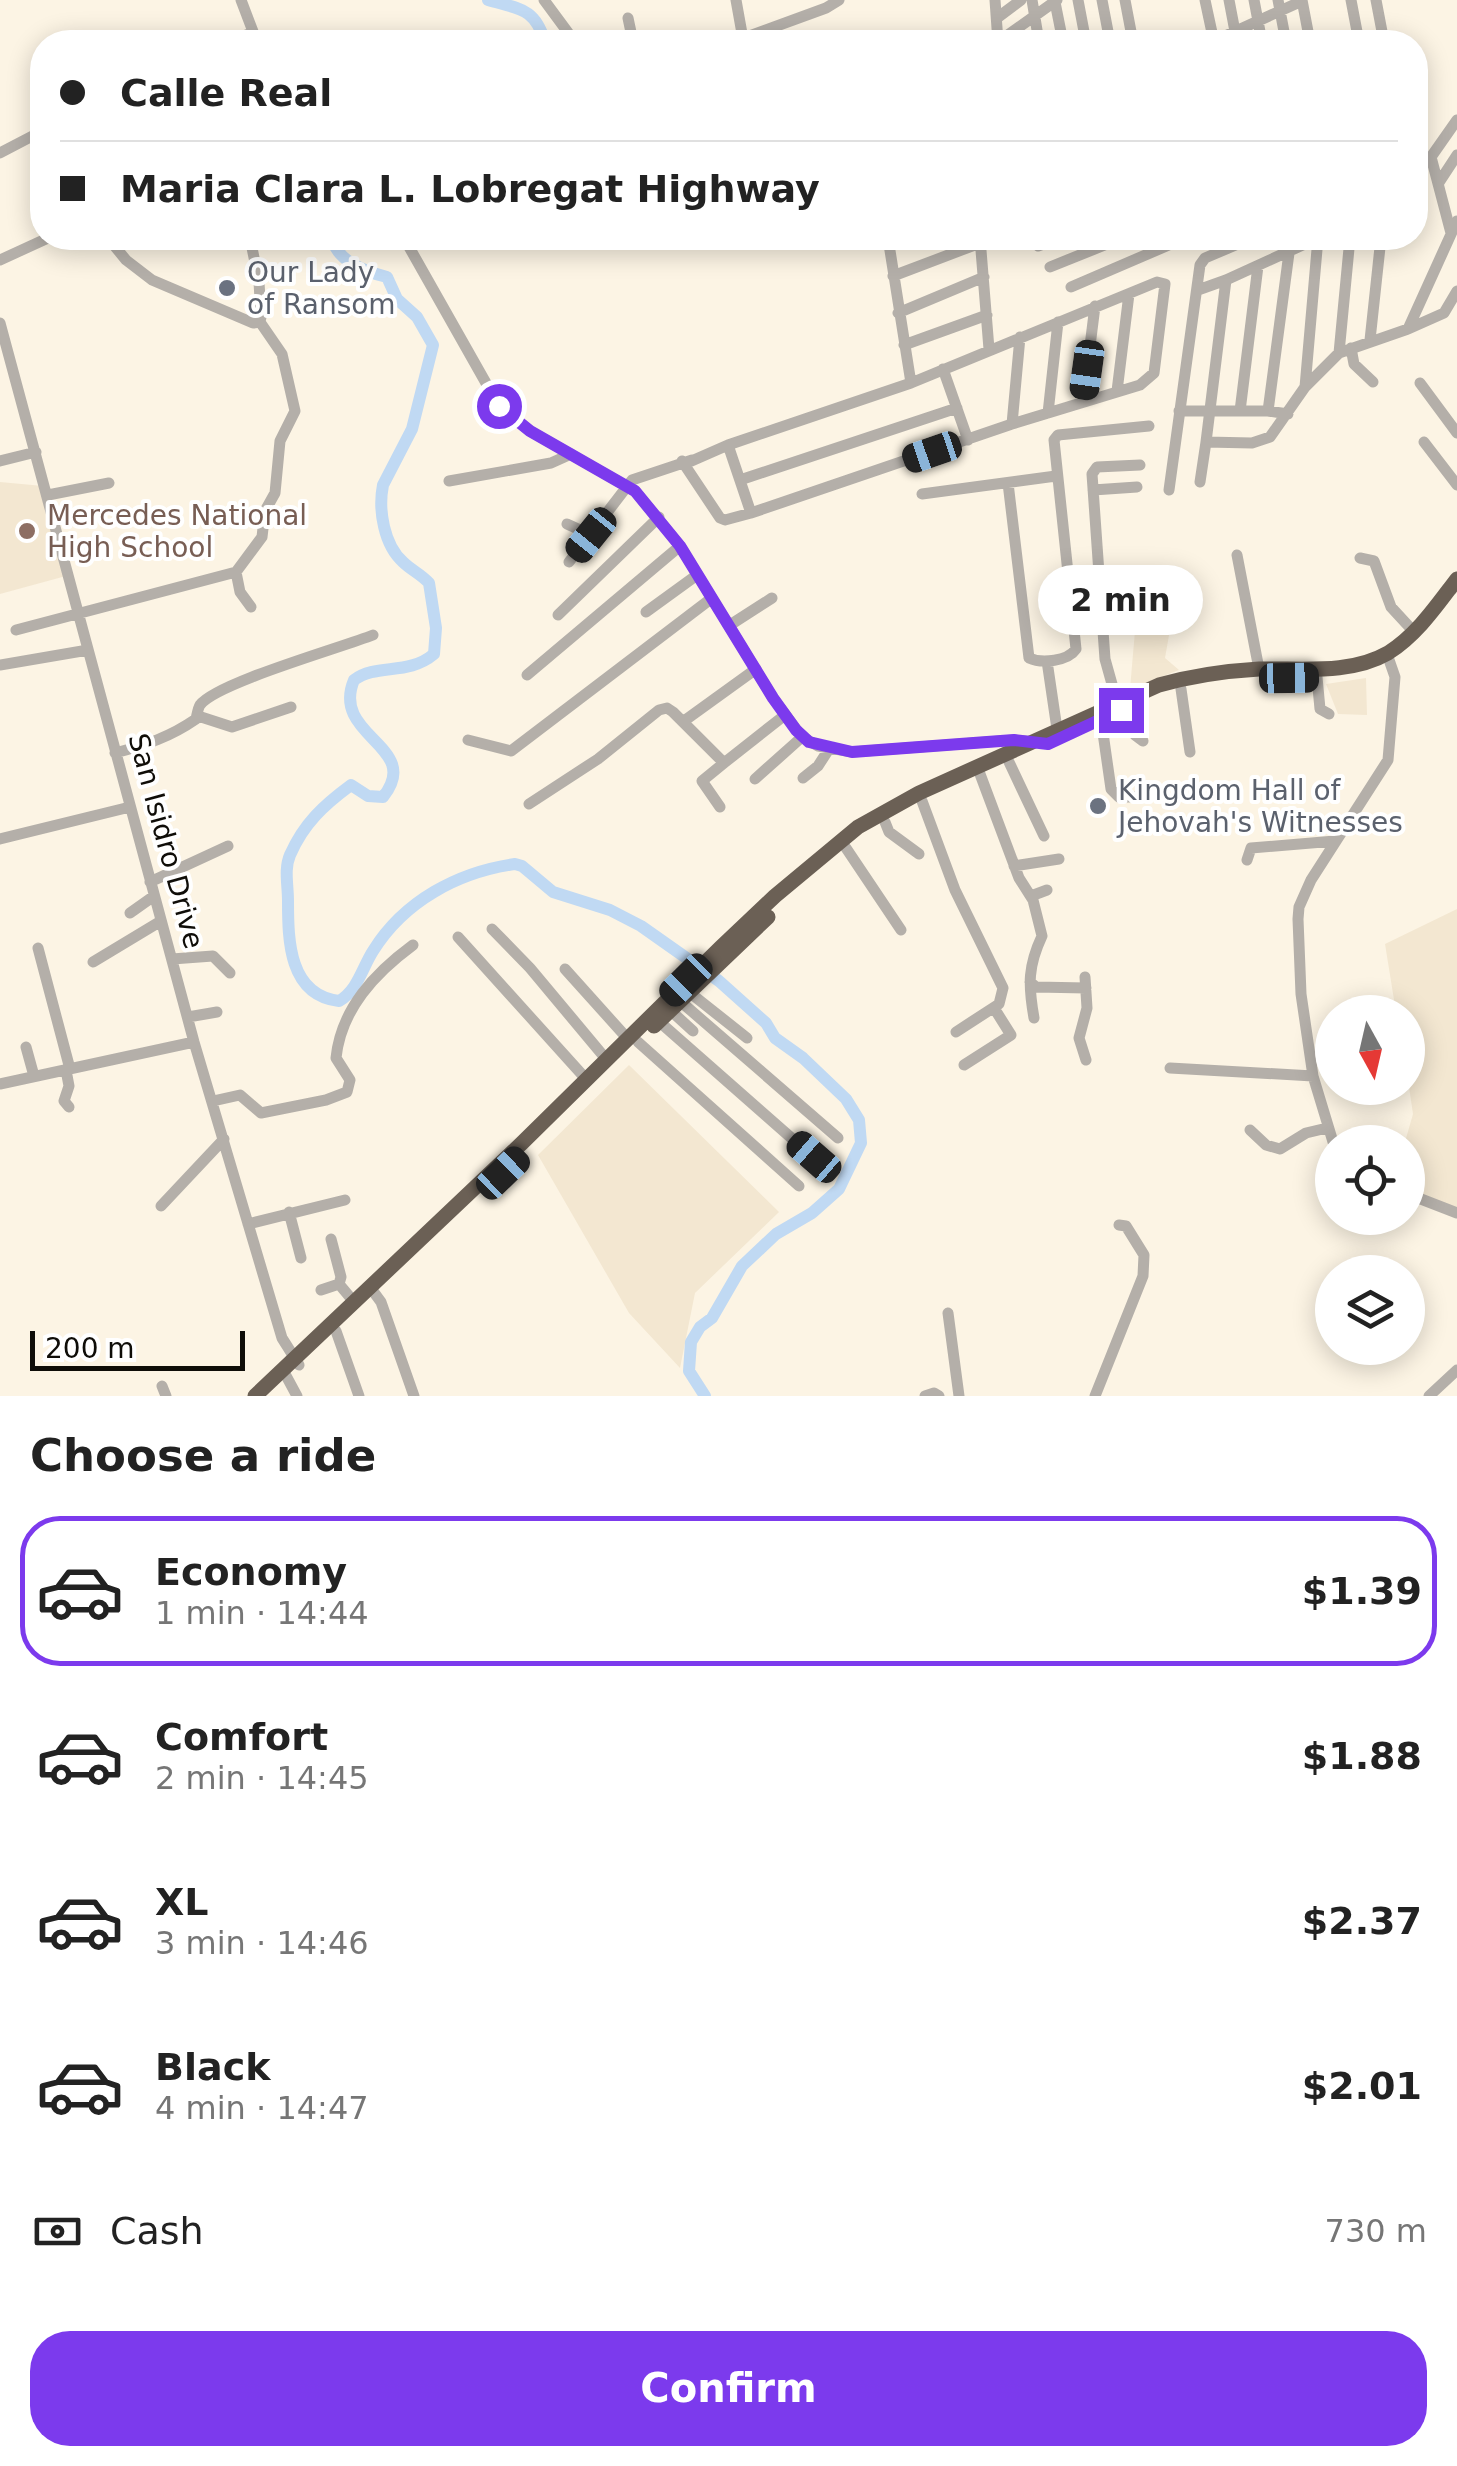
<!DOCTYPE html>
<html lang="en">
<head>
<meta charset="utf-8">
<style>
	body { margin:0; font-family:"DejaVu Sans",sans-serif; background:#f6f6f6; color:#222; height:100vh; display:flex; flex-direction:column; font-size:38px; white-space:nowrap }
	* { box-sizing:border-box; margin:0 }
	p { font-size:32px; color:#767676 }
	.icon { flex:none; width:55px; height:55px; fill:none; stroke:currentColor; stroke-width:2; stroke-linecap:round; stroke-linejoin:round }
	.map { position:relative; height:1396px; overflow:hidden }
	.side { display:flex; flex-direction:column; background:#fff; flex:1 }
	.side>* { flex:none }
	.hud { position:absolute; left:30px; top:30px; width:1398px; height:220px; border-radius:40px; box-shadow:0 5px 25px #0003; display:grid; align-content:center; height:220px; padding:0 30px; background:#fff }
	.needle { width:65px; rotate:172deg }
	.fabs { position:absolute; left:1315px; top:995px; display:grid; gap:20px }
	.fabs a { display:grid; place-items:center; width:110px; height:110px; border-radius:50%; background:#fff; box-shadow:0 5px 25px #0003; font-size:50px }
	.scale { position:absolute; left:30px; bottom:25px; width:215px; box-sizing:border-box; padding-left:10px; border:5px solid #0f0d08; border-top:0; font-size:28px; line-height:35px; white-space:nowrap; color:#0f0d08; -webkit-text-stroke:8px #fff; paint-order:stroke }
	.end { position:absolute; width:45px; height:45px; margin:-22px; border:12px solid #7c3aed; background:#fff; box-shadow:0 0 0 5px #fff }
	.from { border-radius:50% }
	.bubble { position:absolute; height:70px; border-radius:35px; background:#fff; box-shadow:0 5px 25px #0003; font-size:32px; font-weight:700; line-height:70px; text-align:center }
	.car { position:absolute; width:30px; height:60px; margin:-30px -15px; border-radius:12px; box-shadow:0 0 8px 2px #0007; background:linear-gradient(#222 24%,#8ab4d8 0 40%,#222 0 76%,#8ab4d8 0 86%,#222 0) }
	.hud b { display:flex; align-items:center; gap:35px; height:95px; font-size:38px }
	.hud b+b { border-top:2px solid #e0e0e0 }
	.hud i { width:25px; height:25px; background:#222 }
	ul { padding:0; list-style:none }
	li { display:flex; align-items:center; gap:30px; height:150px; margin:0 20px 15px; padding:0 10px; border:5px solid transparent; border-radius:40px }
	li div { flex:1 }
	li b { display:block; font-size:38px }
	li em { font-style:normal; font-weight:700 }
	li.on { border-color:#7c3aed }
	li>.icon { width:90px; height:90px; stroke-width:1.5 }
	h2 { padding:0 30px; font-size:45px; line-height:120px }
	.pay { display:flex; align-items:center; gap:25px; height:110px; padding:0 30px; font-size:38px }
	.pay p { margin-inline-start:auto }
	.action { display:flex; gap:20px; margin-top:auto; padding:20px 30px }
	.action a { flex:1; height:115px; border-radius:40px; background:#7c3aed; color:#fff; font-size:40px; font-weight:700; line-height:115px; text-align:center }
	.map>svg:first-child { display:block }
	.built { fill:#f3e7d1 }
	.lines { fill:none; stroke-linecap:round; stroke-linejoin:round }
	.river { stroke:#c0d9f3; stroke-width:12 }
	.minor { stroke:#b4afa9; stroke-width:11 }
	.highway { stroke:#6b6055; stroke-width:15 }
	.route { stroke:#7c3aed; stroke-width:12 }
	.worship-dot { fill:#6b7280; stroke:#fff; stroke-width:4 }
	.education-dot { fill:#8d6e63; stroke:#fff; stroke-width:4 }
	.labels { text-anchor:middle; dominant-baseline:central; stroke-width:8; stroke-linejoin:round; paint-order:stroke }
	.worship-label { font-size:28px; fill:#5b616d; stroke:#fff; text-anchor:start }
	.education-label { font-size:28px; fill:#785e54; stroke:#fff; text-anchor:start }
	.street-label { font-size:28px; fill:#0f0d08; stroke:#fff }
</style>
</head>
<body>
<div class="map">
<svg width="1457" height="1396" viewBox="0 0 1457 1396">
	<rect width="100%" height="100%" fill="#fcf4e4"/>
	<path class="built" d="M0 482 43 486 66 576 0 594Z
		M1136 619 1171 624 1165 658 1179 670 1130 689Z
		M1366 678 1367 715 1338 714 1326 684Z
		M1457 909V1210L1408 1190 1405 1142 1413 1114 1408 1080V1012H1396L1385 944Z
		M629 1065 779 1212 695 1293 680 1368 629 1313 538 1155Z"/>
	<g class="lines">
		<path class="river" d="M488 0C520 9 535 8 545 42
			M331 238C339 262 363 271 387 277L397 299 417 317 433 345 412 429 383 485C378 510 384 545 403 562 411 570 421 574 429 583L436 628 434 654C408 676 377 663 354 680 330 737 424 746 383 797L368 796 351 785C324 805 304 823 290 855 284 869 288 885 288 901 288 941 289 995 339 1001 358 990 362 968 373 951 404 901 458 872 515 864L522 866 553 892 610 910 641 926 719 981 766 1023 775 1038 803 1058 846 1099 859 1120 861 1143 839 1189 812 1213 776 1234 742 1266 712 1318 700 1327 691 1342 689 1371 705 1396"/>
		<path class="minor" d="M241 0 257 42
			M544 0 575 42
			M736 0 743 39
			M995 0 998 42
			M1032 0 1039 42
			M1078 0 1086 42
			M1102 0 1110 42
			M1125 0 1133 42
			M1205 0 1214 42
			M1229 0 1237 42
			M1254 0 1262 42
			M1278 0 1286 42
			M1302 0 1310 42
			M1351 0 1359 42
			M1376 0 1384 42
			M1055 2 1063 42
			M628 18 632 37 646 38 649 42
			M997 18 1021 0
			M230 42 253 32
			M575 42 595 37
			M733 42 826 8 839 0
			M998 42 1057 0
			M1212 42 1302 1
			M0 153 42 131
			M1431 157 1451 233
			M1415 163 1431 157 1457 120
			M1438 184 1457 155
			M108 238 126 260 152 280 253 323 260 322 261 317 259 282 250 238
			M404 238 499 406 530 431 635 491 680 546 773 698 802 737 818 746 852 752 1014 740 1048 743
			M519 238 542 244 557 238
			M888 238 911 383
			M980 238 989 349
			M1038 246 1059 238
			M0 260 48 238
			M1050 267 1122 238
			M893 276 980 243
			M1071 287 1185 238
			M1198 290 1226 280 1318 238 1305 387
			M898 313 984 277
			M0 323 194 1042 282 1338 299 1365
			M1408 329 1444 313 1457 291
			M1370 340 1381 238
			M904 345 987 315
			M1351 348 1354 364 1373 382
			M1339 353 1350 238
			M943 369 968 440
			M1420 383 1457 433
			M1117 391 1129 294
			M1083 402 1095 306
			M1179 411H1268L1288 414
			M1240 411 1258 266
			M1268 411 1289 253
			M1048 413 1058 322
			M1012 424 1020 337
			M1206 442 1226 280
			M1424 442 1457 485
			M0 461 36 452
			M682 461 720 518 725 520 751 513 1012 424 1140 385 1154 373 1165 284 1157 282 911 383 728 445 751 513
			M687 463 728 445
			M740 480 957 408
			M449 481 551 463 571 454
			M1200 482 1206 442 1252 443 1270 437 1305 387 1339 353 1408 329 1457 221
			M1008 483 1029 658C1042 664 1068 661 1076 649L1054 440 1058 435 1149 426
			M1093 490 1137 487
			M1169 490 1200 265 1205 258 1252 238
			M922 494 1056 476
			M48 495 109 483
			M567 524 591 535
			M1237 555 1259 669
			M1360 558 1374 561 1391 607 1414 632
			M569 562 632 480 692 460
			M236 572 240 592 251 607
			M646 612 697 575
			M558 615 659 517
			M730 625 772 598
			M16 630 236 572 262 537 265 511 275 493 280 441 295 411 282 354 260 322
			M1047 661 1057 729
			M0 665 88 650
			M527 675 680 546
			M1317 677 1320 709 1329 714
			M1181 689 1190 752
			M1117 702 1105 659 1092 474 1097 467 1140 465
			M1121 710 1135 735 1143 741
			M198 716 232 727 291 707
			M1101 719 1111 789 1119 797H1142
			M684 721 756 669
			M468 740 511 751 712 598
			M115 753C146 745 170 737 196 719 197 715 198 708 200 705 216 683 340 648 373 635
			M1009 762 1044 836
			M980 774 1019 878 1033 900 1042 936C1028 966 1028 984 1034 1018
			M803 778 818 766 829 749
			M755 779 802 737
			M922 801 955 890 1003 988 999 1004 956 1032
			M529 804 598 759 659 710 667 708 673 712 724 763 785 715
			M720 807 702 781 724 763
			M885 822 889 832 919 854
			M0 839 130 807
			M846 848 901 930
			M1247 860 1251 848 1335 841
			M1014 866 1059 859
			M150 882 228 846
			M1031 896 1047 890
			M130 913 154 896
			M492 929 530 968 606 1059
			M458 937 586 1079
			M38 948 70 1069
			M172 959 213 956 230 973
			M93 962 161 921
			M565 969 627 1038
			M1085 977 1087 1008 1079 1038 1086 1060
			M1030 982 1036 987 1086 988
			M689 992 747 1038
			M680 1001 838 1138
			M670 1010 693 1031
			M188 1017 217 1012
			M654 1017 813 1157
			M638 1042 799 1186
			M26 1047 34 1076
			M964 1065 1011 1035 994 1008
			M1170 1068 1313 1076
			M66 1070 69 1086 64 1101 69 1107
			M0 1084 194 1042
			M213 1101 240 1095 261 1113 326 1100 347 1092 350 1080 336 1058C341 1009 375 973 413 945
			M1250 1130 1266 1145 1280 1149 1306 1133 1327 1128
			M1333 1142 1313 1076 1301 994 1298 919 1299 907 1311 880 1388 760 1395 677 1387 654
			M1408 1194 1457 1213
			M161 1206 224 1139
			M289 1212 301 1258
			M248 1224 345 1200
			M331 1239 341 1277 339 1284 354 1302
			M370 1287 381 1302 414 1396
			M321 1290 339 1284
			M948 1313 959 1396
			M336 1331 359 1396
			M283 1370 297 1396
			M162 1386 166 1396
			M925 1396 934 1393 939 1396
			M1095 1396 1143 1276 1144 1255 1126 1226 1119 1225
			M1429 1396 1457 1370"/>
		<path class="highway" d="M654 1026 768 917
			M255 1396 522 1143 721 947 775 896 858 827 919 793 1159 685C1191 676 1225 671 1259 669 1301 668 1350 675 1388 653 1417 635 1437 605 1457 579"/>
	</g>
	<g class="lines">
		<path class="route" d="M499 406 530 431 635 491 680 546 773 698 796 730 809 742 852 752 1014 740 1048 744 1121 710"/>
	</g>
	<g class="worship-dot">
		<circle cx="227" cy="288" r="10"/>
		<circle cx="1098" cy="806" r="10"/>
	</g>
	<circle class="education-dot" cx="27" cy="531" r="10"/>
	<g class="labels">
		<g class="worship-label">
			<text x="247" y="272">Our Lady<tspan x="247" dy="32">of Ransom</tspan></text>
			<text x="1118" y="790">Kingdom Hall of<tspan x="1118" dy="32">Jehovah's Witnesses</tspan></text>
		</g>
		<g class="education-label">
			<text x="47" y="515">Mercedes National<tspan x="47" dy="32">High School</tspan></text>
		</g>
		<g class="street-label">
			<text transform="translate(166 841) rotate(75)">San Isidro Drive</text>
		</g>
	</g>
</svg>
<div class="fabs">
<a><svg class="needle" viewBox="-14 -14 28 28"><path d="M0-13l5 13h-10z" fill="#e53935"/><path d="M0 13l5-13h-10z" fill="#767676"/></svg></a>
<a><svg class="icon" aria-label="locate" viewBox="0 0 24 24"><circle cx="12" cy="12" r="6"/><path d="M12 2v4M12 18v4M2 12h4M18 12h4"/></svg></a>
<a><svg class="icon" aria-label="layers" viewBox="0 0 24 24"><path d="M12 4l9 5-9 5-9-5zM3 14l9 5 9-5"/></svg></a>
</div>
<div class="scale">200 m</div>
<i class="end from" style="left:499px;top:406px"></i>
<i class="end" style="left:1121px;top:710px"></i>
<div class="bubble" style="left:1038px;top:565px;width:165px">2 min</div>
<i class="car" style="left:1087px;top:370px;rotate:188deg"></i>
<i class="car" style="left:932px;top:452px;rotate:251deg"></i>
<i class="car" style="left:591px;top:535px;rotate:219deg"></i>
<i class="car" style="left:1289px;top:678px;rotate:89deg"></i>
<i class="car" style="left:686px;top:980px;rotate:225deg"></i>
<i class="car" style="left:814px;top:1157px;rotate:311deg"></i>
<i class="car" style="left:503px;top:1173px;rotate:46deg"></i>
<div class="hud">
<b><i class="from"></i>Calle Real</b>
<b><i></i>Maria Clara L. Lobregat Highway</b>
</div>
</div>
<section class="side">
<h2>Choose a ride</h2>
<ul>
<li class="on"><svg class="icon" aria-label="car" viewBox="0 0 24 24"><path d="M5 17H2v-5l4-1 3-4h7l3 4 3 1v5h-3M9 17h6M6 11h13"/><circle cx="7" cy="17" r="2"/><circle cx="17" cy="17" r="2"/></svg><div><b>Economy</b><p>1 min · 14:44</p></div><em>$1.39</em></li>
<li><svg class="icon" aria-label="car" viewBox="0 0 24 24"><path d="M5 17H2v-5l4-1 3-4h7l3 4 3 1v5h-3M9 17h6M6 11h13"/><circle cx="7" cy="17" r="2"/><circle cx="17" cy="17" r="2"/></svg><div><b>Comfort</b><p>2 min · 14:45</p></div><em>$1.88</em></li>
<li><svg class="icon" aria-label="car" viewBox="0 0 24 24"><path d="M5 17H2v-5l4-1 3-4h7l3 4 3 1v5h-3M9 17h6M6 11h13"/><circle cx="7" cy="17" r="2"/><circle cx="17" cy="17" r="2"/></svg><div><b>XL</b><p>3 min · 14:46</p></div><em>$2.37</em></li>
<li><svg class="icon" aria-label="car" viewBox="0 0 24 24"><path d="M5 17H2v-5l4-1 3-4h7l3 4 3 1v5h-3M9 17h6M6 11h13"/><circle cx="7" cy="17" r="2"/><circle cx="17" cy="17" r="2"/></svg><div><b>Black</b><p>4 min · 14:47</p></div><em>$2.01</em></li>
</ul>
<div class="pay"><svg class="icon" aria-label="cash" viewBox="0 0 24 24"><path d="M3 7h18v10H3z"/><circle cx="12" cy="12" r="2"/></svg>Cash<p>730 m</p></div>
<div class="action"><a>Confirm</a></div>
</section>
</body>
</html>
